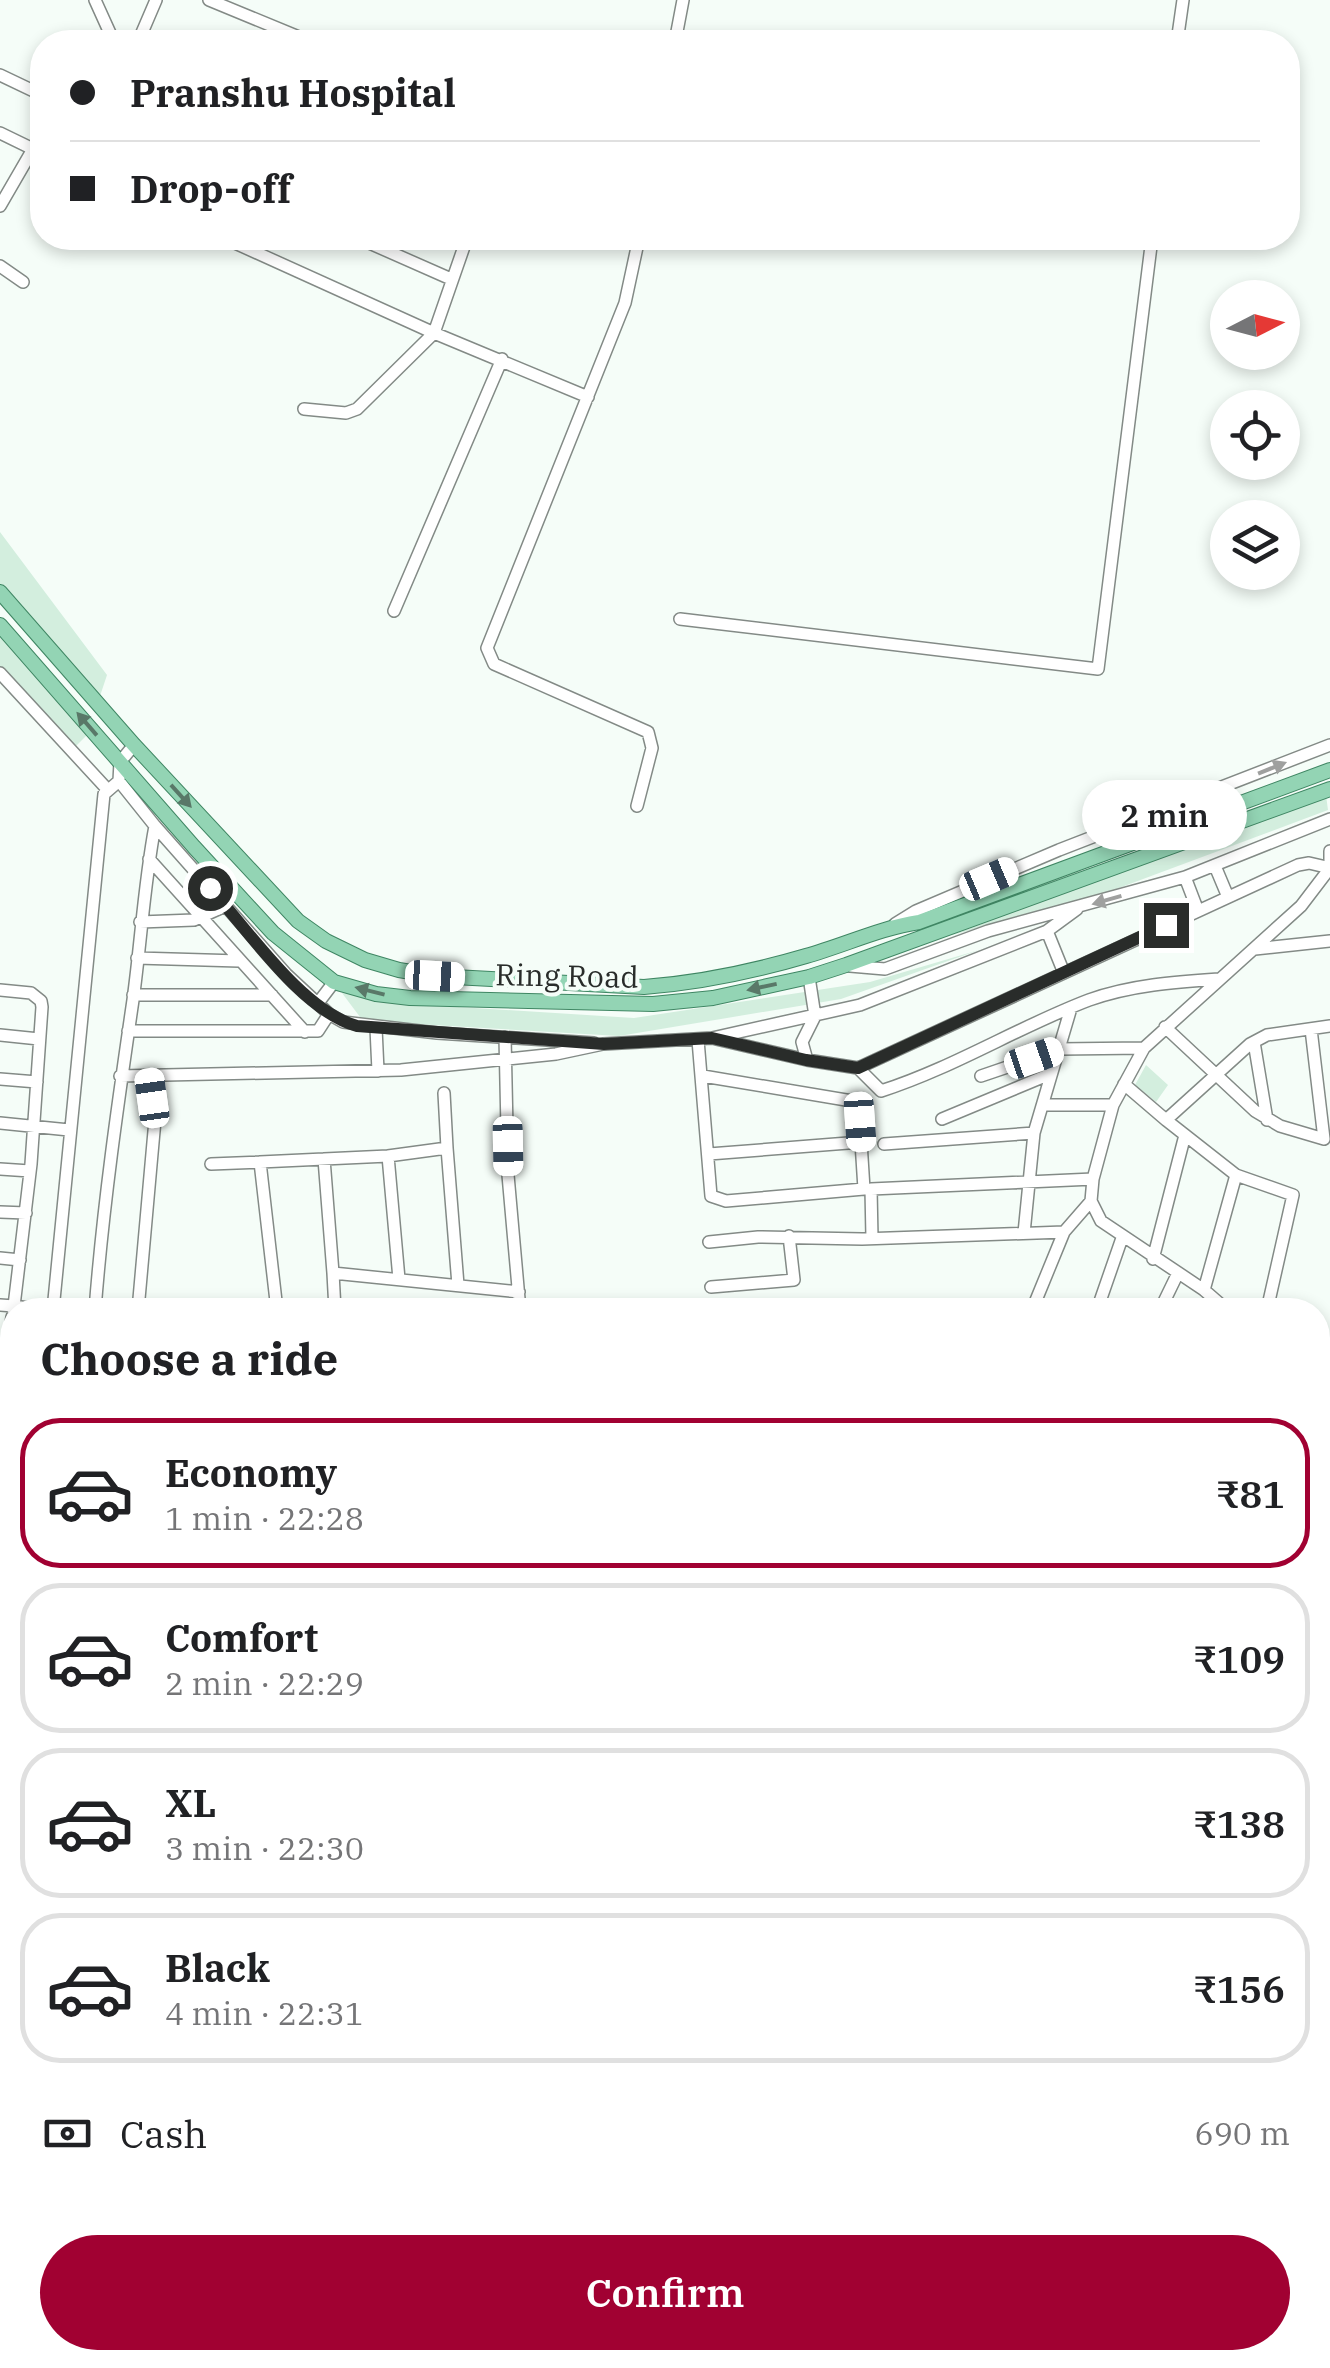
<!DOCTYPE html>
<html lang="en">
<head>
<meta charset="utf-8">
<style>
	body { margin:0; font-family:"IBM Plex Serif",serif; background:#f6f6f6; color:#202124; height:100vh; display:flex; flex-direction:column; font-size:38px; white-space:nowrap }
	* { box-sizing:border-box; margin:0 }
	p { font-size:32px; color:#757577 }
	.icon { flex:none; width:55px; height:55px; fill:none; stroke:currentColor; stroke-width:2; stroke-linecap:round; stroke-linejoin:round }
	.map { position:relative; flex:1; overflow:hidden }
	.side { position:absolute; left:0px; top:1298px; width:1330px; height:1072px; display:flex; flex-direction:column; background:#fff; border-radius:40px 40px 0 0; box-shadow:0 5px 15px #0003 }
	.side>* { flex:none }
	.guide { position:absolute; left:30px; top:30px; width:1270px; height:220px; border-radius:40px; box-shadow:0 5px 15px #0003; display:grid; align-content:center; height:220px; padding:0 40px; background:#fff }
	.needle { width:65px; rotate:84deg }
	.controls { position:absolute; left:1210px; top:280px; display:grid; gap:20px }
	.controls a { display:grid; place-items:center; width:90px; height:90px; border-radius:50%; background:#fff; box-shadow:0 5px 15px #0003; font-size:50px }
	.end { position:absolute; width:45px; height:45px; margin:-22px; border:12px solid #292c2a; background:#fff; box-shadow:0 0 0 5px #fff }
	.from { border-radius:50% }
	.bubble { position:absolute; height:70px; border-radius:35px; background:#fff; box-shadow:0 5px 15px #0003; font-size:32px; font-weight:600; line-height:70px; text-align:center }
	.car { position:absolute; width:30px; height:60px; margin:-30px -15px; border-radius:12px; box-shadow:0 0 8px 2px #0007; background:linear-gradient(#fff 24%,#345 0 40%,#fff 0 76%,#345 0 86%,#fff 0) }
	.guide b { display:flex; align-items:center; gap:35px; height:95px; font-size:38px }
	.guide b+b { border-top:2px solid #e0e0e0 }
	.guide i { width:25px; height:25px; background:#202124 }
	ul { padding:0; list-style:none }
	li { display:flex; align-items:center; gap:30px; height:150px; margin:0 20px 15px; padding:0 20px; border:5px solid #e0e0e0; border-radius:40px }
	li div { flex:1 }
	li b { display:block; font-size:38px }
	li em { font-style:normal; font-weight:600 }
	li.on { border-color:#a10132 }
	li>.icon { width:90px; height:90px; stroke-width:1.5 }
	h2 { padding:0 40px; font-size:45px; line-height:120px }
	.pay { display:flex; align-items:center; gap:25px; height:110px; padding:0 40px; font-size:38px }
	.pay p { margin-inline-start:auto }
	.action { display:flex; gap:20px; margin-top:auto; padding:20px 40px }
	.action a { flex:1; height:115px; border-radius:60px; background:#a10132; color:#fff; font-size:40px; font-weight:600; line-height:115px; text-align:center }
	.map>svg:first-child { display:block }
	.green { fill:#d3eede }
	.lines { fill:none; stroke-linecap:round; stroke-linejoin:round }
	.minor-casing { stroke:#838a86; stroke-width:14 }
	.major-casing { stroke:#3f8663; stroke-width:16 }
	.minor { stroke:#fff; stroke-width:11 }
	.major { stroke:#93d4b4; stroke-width:14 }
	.oneway { fill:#597868 }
	.oneway2 { fill:#9fa09f }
	.route { stroke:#292c2a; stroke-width:12 }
	.labels { text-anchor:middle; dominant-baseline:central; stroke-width:8; stroke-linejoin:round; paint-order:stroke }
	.street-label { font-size:30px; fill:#292c2a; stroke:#f5fdf8 }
</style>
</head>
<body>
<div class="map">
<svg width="1330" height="2368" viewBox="0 0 1330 2368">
	<rect width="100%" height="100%" fill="#f5fdf8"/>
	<path class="green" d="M0 532 107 675 98 702 0 592Z
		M0 625 92 730 71 751 0 673Z
		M1325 788 1328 810 1084 901 952 935 1130 868Z
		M979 950 841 999 619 1036 363 1021 342 993 427 1005 634 1018 870 982Z
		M1146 1065 1168 1085 1156 1102 1135 1085Z"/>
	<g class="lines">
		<defs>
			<path id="minor" d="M95 0 114 42
				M209 0 311 42
				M138 42 156 0
				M675 42 683 0
				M1177 42 1183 0
				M0 75 42 95
				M0 133 33 149
				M0 206 33 149 42 153
				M224 238 434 333 588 397
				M358 238 451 279
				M0 266 23 282
				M304 409 346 413 357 409 434 333 467 238
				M394 611 502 359
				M680 619 1098 669 1152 238
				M0 673 107 789
				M119 781 155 826 286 974 329 1014 343 1022 437 1033 594 1043
				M637 806 652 748 648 732 494 664 487 648 625 303 639 238
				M1330 851V866
				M149 859 305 1032
				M1215 866 1228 897
				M1185 877 1198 911
				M140 922 194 920 225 906
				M895 924 916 911 1059 850 1330 745
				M1047 931 1064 973
				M1255 949 1330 941
				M137 958 239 961
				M850 966 885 969 988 931 1185 877 1330 819
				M0 990 31 993 41 1001 42 1007 31 1164 14 1306 0 1305
				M133 995H272
				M318 1003 334 982
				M1165 1027 1255 1111 1280 1126 1324 1139 1311 1029
				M376 1028 378 1071
				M128 1031H318L329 1014
				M0 1035 39 1039
				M505 1037 508 1175 520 1310
				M716 1039 807 1060 858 1068 1298 865 1309 863 1330 868
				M698 1040 711 1196 726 1201 864 1189 861 1142 709 1154
				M1254 1042 1267 1120
				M807 1060 802 1042 815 1016 809 977
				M858 1068 881 1091C953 1068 1018 1027 1089 1000 1131 985 1175 982 1219 979
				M120 1076 401 1070 556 1054 603 1044 712 1038 860 1005 1047 931 1077 909
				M703 1076 858 1102 861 1142
				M981 1076 1060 1049 1144 1048
				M0 1079 37 1082
				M1124 1084 1166 1120 1250 1044 1267 1035 1330 1026
				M444 1093 447 1148
				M1044 1105H1113
				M942 1119 1050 1074
				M1166 1120 1236 1175 1293 1195 1267 1310
				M0 1123 69 1130
				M884 1144 1034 1133
				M388 1156 447 1148 458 1285
				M324 1159 333 1273
				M211 1164 260 1162
				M0 1169 30 1171
				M0 1212 26 1213
				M1024 1233 1034 1133 1071 1008
				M872 1238 871 1189 1093 1179
				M709 1242 758 1237 862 1239 1064 1232
				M0 1258 20 1260
				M1153 1259 1185 1135
				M711 1287 794 1280 789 1236
				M1204 1290 1236 1175
				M13 1310 14 1306 42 1310
				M53 1310 104 794 119 781 120 762 134 745
				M95 1310C103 1206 118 1103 133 1000 141 942 144 884 155 826
				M138 1310 155 1120 149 1076
				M277 1310 260 1162 388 1156 399 1279
				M335 1310 333 1273 519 1292
				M1032 1310 1064 1232 1091 1201
				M1097 1310 1122 1238
				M1160 1310 1177 1275
				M1227 1310 1204 1290 1101 1221 1091 1201 1093 1179 1113 1105 1144 1048 1301 906 1330 868
				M1318 1379 1330 1388
				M0 1393 12 1317
				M0 1419V1422
				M1318 1460 1330 1462
				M1318 1555 1330 1482
				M0 1681 12 1682
				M1318 1804 1321 1781
				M0 1816 12 1819
				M0 1893 12 1892
				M1318 1977H1330
				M1318 1997 1330 1998
				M0 2168 12 2067
				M12 2261 1 2331 12 2332
				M195 2358 196 2368
				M390 2358 391 2368
				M433 2358 434 2368
				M528 2358 532 2368
				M611 2358 612 2368
				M746 2358 747 2368
				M813 2358 815 2368
				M1173 2358 1209 2359
				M964 2360 975 2358
				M23 2368 24 2358
				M62 2368 63 2358
				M346 2368 366 2366
				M850 2368 851 2358
				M908 2368 909 2358
				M1028 2368 1029 2358"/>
			<path id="major" d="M0 592 134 745 298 921 326 941 365 960 399 970 435 976 644 987C698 983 755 971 806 956 845 945 880 928 919 922L1330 770
				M0 625 194 847 273 933 334 982 376 994 410 998 653 1004 713 998 809 977 846 965 1330 789
				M1318 2204 1330 2136
				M1318 2302 1330 2226
				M1287 2368 1288 2358
				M1309 2368 1310 2358"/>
		</defs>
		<use href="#minor" class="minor-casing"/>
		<use href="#major" class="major-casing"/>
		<use href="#minor" class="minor"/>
		<use href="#major" class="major"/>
	</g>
	<defs><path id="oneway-solid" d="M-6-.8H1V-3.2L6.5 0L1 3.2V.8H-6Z" transform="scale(2.5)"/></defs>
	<g class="oneway">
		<use href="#oneway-solid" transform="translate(87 724) rotate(-131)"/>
		<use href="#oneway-solid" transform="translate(181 796) rotate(48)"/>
		<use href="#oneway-solid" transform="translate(762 987) rotate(168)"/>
		<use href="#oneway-solid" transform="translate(370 991) rotate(-166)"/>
	</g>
	<g class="oneway2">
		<use href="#oneway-solid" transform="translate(1272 768) rotate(-22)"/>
		<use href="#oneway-solid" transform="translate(1107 900) rotate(164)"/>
	</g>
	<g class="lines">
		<path class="route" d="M210 888C248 930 302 1011 357 1026L604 1044 712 1038 806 1060 858 1068 1166 925"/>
	</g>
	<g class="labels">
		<g class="street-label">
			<text transform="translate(567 975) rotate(1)">Ring Road</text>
		</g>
	</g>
</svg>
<div class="controls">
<a><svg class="needle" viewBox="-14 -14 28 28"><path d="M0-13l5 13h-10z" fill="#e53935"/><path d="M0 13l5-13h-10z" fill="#757577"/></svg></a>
<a><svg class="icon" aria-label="locate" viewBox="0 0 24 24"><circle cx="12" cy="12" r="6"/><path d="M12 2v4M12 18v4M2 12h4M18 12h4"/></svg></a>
<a><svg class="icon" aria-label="layers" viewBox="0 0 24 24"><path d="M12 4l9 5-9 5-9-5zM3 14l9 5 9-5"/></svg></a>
</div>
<i class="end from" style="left:210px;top:888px"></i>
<i class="end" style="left:1166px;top:925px"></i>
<div class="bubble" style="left:1082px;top:780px;width:165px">2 min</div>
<i class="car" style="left:989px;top:879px;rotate:67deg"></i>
<i class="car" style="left:435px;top:976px;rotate:93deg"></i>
<i class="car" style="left:1034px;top:1058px;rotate:71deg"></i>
<i class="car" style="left:152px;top:1098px;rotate:352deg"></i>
<i class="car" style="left:860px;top:1122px;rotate:176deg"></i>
<i class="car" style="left:508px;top:1146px;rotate:179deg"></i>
<div class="guide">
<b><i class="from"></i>Pranshu Hospital</b>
<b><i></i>Drop-off</b>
</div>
<section class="side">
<h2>Choose a ride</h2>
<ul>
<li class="on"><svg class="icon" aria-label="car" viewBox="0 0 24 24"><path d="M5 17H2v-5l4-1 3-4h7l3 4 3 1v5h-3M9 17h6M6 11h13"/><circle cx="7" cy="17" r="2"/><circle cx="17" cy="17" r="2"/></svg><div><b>Economy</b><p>1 min · 22:28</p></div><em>₹81</em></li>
<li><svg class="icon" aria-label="car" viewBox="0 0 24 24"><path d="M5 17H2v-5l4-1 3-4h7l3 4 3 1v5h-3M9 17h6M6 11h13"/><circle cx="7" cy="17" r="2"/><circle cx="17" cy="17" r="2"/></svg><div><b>Comfort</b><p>2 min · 22:29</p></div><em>₹109</em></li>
<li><svg class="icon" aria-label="car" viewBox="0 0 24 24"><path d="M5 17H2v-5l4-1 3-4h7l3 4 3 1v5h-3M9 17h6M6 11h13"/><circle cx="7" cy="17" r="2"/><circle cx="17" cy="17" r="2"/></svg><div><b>XL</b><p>3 min · 22:30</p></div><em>₹138</em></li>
<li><svg class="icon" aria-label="car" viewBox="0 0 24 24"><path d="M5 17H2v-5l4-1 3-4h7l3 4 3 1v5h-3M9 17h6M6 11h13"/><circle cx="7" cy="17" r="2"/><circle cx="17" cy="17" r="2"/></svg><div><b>Black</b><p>4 min · 22:31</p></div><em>₹156</em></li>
</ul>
<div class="pay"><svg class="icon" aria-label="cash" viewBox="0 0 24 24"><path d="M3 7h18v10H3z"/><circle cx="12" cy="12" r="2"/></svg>Cash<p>690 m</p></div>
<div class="action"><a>Confirm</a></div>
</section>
</div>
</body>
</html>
